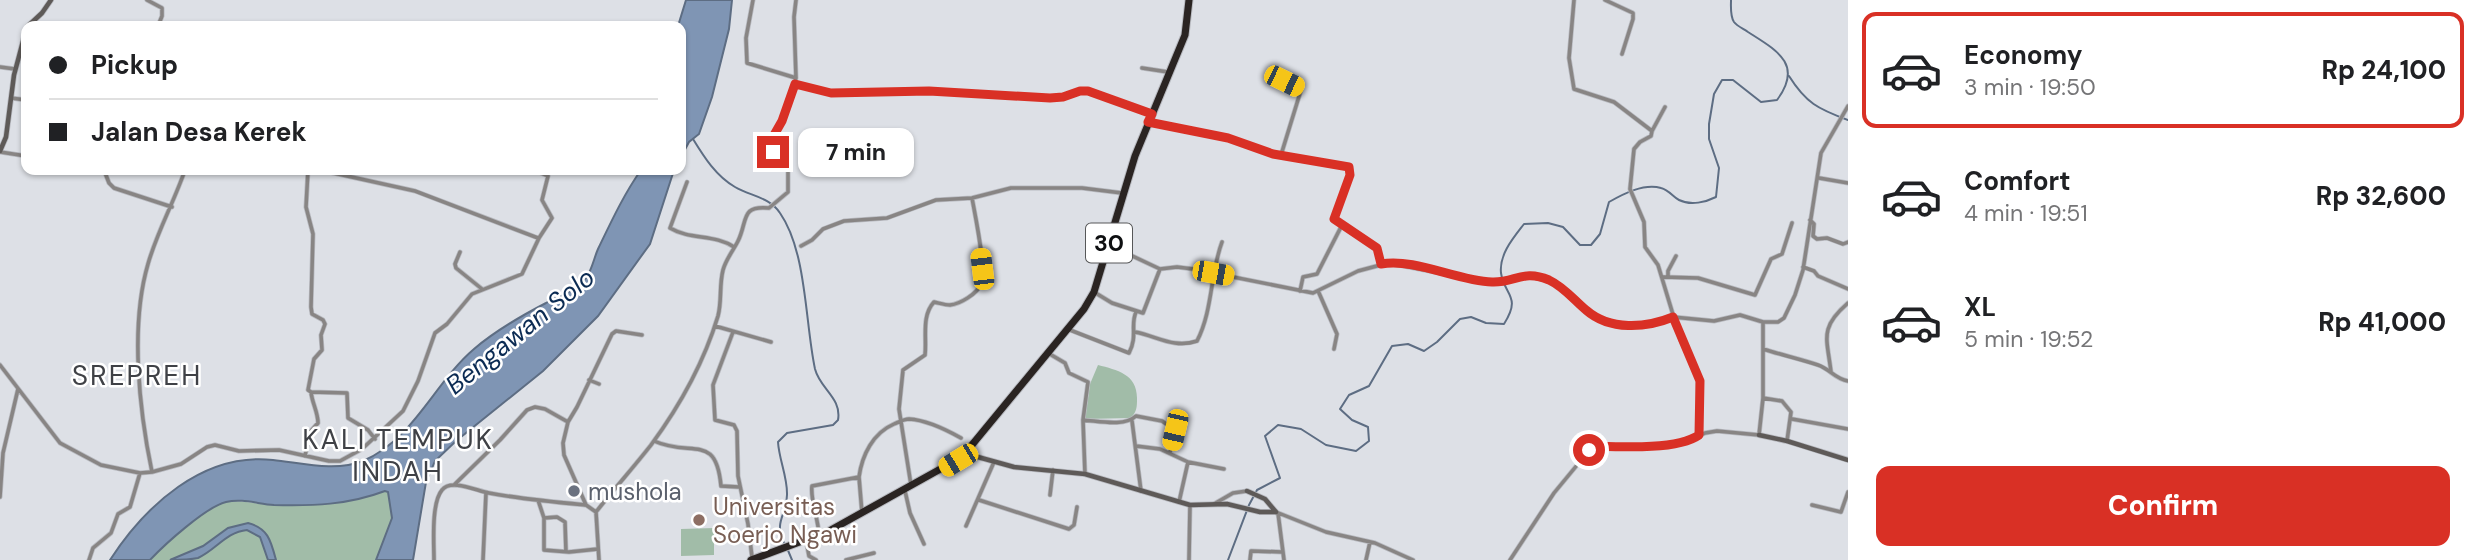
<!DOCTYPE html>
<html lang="en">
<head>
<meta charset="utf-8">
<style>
	body { margin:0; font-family:"DM Sans",sans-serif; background:#f6f6f6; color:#202124; height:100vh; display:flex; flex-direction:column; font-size:26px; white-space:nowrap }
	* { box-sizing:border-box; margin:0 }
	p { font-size:23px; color:#757577 }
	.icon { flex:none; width:38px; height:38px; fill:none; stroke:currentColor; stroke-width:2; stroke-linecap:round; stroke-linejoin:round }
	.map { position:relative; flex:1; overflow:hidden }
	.drawer { display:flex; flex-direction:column; background:#fff; width:630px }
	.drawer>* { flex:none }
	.hud { position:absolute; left:21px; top:21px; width:665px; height:154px; border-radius:14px; box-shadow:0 2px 5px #0004; display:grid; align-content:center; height:154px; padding:0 28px; background:#fff }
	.end { position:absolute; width:32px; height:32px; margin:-16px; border:9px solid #d93025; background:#fff; box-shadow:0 0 0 4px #fff }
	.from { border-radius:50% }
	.bubble { position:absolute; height:49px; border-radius:14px; background:#fff; box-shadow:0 2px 5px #0004; font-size:23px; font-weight:800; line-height:49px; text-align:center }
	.car { position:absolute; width:21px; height:42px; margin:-21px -10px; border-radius:9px; box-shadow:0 0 5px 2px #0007; background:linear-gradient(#f5c518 24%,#345 0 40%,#f5c518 0 76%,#345 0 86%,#f5c518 0) }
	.hud b { display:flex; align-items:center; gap:24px; height:66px; font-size:26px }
	.hud b+b { border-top:2px solid #e0e0e0 }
	.hud i { width:18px; height:18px; background:#202124 }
	ul { padding:12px 0 0; list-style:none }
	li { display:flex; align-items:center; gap:21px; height:116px; margin:0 14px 10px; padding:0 14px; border:4px solid transparent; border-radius:14px }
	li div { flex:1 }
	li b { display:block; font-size:26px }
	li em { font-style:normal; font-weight:800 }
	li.selected { border-color:#d93025 }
	li>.icon { width:63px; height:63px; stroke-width:1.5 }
	.cta { display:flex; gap:14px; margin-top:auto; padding:14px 28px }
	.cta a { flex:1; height:80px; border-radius:14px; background:#d93025; color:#fff; font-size:28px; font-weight:800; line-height:80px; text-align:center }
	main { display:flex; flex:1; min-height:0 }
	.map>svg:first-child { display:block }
	.green { fill:#a1bca8 }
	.water { fill:#7f95b4; stroke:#5d6d83; stroke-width:2 }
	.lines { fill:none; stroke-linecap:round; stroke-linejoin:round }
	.stream { stroke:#5d6d83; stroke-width:2 }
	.street-casing { stroke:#b8bac0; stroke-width:5 }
	.secondary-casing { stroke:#b8bac0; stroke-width:6 }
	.highway-casing { stroke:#b8bac0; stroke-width:9 }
	.street { stroke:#888584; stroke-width:3.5 }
	.secondary { stroke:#5e5a58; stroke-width:4.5 }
	.highway { stroke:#2a2422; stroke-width:7 }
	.route { stroke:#d93025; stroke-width:9 }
	.worship-dot { fill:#6b7280; stroke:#fff; stroke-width:2.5 }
	.education-dot { fill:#8d6e63; stroke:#fff; stroke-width:2.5 }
	.labels { text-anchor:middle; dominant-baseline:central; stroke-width:5; stroke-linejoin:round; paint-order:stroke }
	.shield { fill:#fff; stroke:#565758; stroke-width:2 }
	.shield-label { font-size:23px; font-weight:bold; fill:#0e0f11 }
	.worship-label { font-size:24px; fill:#5b616d; stroke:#fff; text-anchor:start }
	.education-label { font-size:24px; fill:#785e54; stroke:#fff; text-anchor:start }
	.water-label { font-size:26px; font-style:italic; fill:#0b2b53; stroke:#fff }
	.quarter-label { font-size:28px; letter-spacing:2px; fill:#3f4146; stroke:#fff }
</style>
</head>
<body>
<main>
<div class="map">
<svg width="1848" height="560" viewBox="0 0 1848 560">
	<rect width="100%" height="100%" fill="#dde0e6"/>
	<path class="green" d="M1098 365C1117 370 1137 374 1137 398 1137 407 1137 411 1131 418L1085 419 1090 384Z
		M388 491 392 518 376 560H150C164 545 198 514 217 505 237 496 255 506 275 504 313 501 350 493 388 491Z
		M714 528V555L681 556V529Z"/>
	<path class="water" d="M686 0H732L729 29 712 97 699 134 689 142 681 157V26H678Z
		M641 170H674L650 244 598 316 543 371 456 441 435 461 426 482 413 560H376L392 518 388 492 385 491C348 505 313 506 274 505 258 504 242 498 226 502 206 507 165 544 150 560H110C145 506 203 452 273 460 302 463 335 472 363 461 414 439 434 383 474 349 495 331 521 316 546 303 560 295 575 292 586 278 592 270 594 258 598 249 611 222 624 194 641 170Z
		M248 523C268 528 271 541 276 560H268L260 537 247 530C226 532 216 550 198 558 189 560 179 560 170 560L203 546 228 528Z"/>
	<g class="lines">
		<path class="stream" d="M1789 76C1806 103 1818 109 1848 120
			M693 139C704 157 716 176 735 187 750 196 770 197 780 213 807 252 805 323 815 369 820 389 842 398 838 420L833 425 787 433 778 442C779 459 787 476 787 493 788 515 773 520 784 543
			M787 548 792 560
			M1228 560 1249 505 1257 490 1280 478 1265 436 1278 425 1301 429 1326 445 1356 451 1369 441 1368 427 1352 420 1340 409 1349 395 1369 386 1392 346 1408 344 1424 351 1437 342 1460 319 1471 317 1486 323 1504 324C1522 296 1504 295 1501 273 1499 254 1514 237 1524 224L1548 223 1563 227 1580 245H1591L1600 234 1609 202C1623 194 1644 183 1661 188 1669 190 1673 197 1679 200 1691 206 1706 202 1716 197L1719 168 1709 139V124L1714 94 1722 80H1733L1761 102 1777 100C1804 64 1776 50 1748 32 1744 29 1737 26 1734 22 1730 16 1731 7 1731 0"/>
		<defs>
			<path id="street" d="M147 0 162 8V16L158 26
				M753 0 746 38 747 63 796 78
				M1574 0 1569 58 1574 89 1614 102 1652 131 1651 136 1640 142 1634 149 1630 189 1644 222 1645 247 1658 265 1681 341 1698 376 1699 435
				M1605 0 1633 13V19L1622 54
				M0 67 15 69
				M1142 68 1168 72
				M795 84 831 93 929 91 1050 98C1064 98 1075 90 1088 91L1152 114
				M11 98 26 100
				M1150 122 1228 138 1273 154 1349 167 1350 175 1334 219 1377 248 1381 264
				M1652 131 1665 107
				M0 152 26 156
				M1281 155 1301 90 1284 81
				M104 170 109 183 114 188 172 207
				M308 170 306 207 313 234 311 307 312 314 323 320 325 324 321 335 322 350 314 359 308 390 311 392 347 393 348 418 368 430 375 439
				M320 170 415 191 538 238
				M1819 178 1848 183
				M687 182 670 228C690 240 715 234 734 247
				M1810 220 1814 224 1813 236 1817 239 1827 238 1843 244 1848 242
				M1109 245 1160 269 1177 267 1193 269 1313 293 1358 271 1388 263 1487 282 1503 281 1524 275 1549 281 1565 290 1592 315 1625 326 1656 324 1673 317 1714 321 1740 315 1763 322H1778L1784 318 1795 295 1803 270 1821 153 1848 106
				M801 246 812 240 823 229 844 221 887 218 936 200 972 198 1011 188H1082L1122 193
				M460 252 455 264 456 268 482 289
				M1803 267 1814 271 1818 276 1848 289
				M1663 277 1698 278 1755 295 1771 259 1782 254 1792 223
				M1668 277V271L1676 256
				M1300 291 1303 277 1317 274 1342 225
				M1094 292 1112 303 1143 313 1160 269
				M1319 293 1337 334 1334 349
				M715 326 771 342
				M1070 330 1129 353C1138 336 1130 325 1136 312
				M733 332 713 385 715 420 734 425 737 431 738 476 748 524 752 557
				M1135 332C1157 336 1174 349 1197 341 1213 310 1210 274 1222 242
				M1763 349C1782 355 1800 359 1818 365 1830 369 1835 379 1848 381
				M1048 353 1065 363 1069 373 1088 382 1083 420 1085 474
				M0 365 60 443 101 465 140 473 152 472 181 464 207 447 215 445 239 451 279 450 329 461H340L362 449 403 411 418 381 435 333 447 324 472 294 522 274 539 238 552 218 542 200 548 176 534 170
				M1831 372C1827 338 1819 328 1848 303
				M589 380 599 384
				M1763 398 1782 401 1791 412 1787 441
				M1792 419 1848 429
				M1083 420C1099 421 1124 427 1136 416L1162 421 1175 430 1170 452
				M1132 421 1141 491
				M654 441C692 458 716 432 721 486L739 487
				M1136 446 1160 449 1188 462 1224 469
				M305 456 310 432 318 423C318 412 312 403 311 392
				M152 472C139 410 130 325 148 264 157 232 174 202 185 170
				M859 477 862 513
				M454 485 500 440 527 410 535 407 545 409 568 422
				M911 485 899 409 903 370 925 355C927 338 921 316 934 302 939 303 945 305 950 305 960 304 977 294 981 284 987 270 975 215 972 198
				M905 491 910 513 924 544
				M1050 495 1053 470
				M0 497 3 453 18 389
				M538 500 544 518V550L569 552 598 549
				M979 500 1069 529 1074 525 1077 507
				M1179 502 1188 462
				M1214 504 1233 493 1247 491
				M1812 505 1841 512 1848 492
				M596 512 586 505 564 455 563 443 568 422 577 407 612 334 616 331 642 335
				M1276 512 1326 532 1375 543 1413 560
				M1278 513 1284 560
				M544 518 557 517 565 522 566 552
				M966 526 994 462
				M819 534C818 518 810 499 812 486L859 477C862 455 873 433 894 424 899 422 904 419 909 419 927 420 945 429 961 438
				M806 540 809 556 816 560
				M89 560 93 548 111 533 118 514 130 507 140 473
				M434 560C434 543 431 503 442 490 451 478 477 491 489 493 521 499 554 502 586 505
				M483 560 486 493
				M599 560 596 512C614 489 633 468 651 445 679 407 704 362 718 316 722 301 719 286 723 270 726 259 733 251 738 241 748 221 740 205 769 208L788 192V161L773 152 774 133 782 121 796 78 794 17 796 0
				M846 560 874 553
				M1189 560 1190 505
				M1250 560 1251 551 1282 552
				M1366 560 1370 542
				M1510 560 1554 493 1592 447H1633L1685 443 1705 433 1717 431 1759 435 1763 398V322"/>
			<path id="secondary" d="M28 26 42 13 51 0
				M0 151 6 137 14 75 26 30
				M1759 435 1787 441 1848 460
				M967 454 1014 467 1085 474 1190 505 1227 504 1260 512H1276
				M1247 491 1265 499 1276 512"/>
			<path id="highway" d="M751 560 829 531 962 457 1084 309 1094 292 1135 156 1185 35 1189 0"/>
		</defs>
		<use href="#street" class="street-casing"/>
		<use href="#secondary" class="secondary-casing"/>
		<use href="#highway" class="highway-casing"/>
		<use href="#street" class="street"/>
		<use href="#secondary" class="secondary"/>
		<use href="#highway" class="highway"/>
	</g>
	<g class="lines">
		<path class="route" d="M773 152 774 135 782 121 795 84 831 93 929 91 1050 98 1063 97 1080 91H1088L1152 114 1148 122 1228 138 1273 154 1349 167 1350 175 1334 219 1377 248 1381 264C1416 258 1457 281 1492 282 1515 283 1523 269 1549 280 1564 287 1574 300 1586 310 1610 331 1646 328 1673 317L1700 381 1699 435C1678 450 1621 447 1595 446L1589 450"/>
	</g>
	<circle class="worship-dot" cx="574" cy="491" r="7"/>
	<circle class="education-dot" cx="699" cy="520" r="7"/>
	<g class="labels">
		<rect class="shield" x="1086" y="223.5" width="46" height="39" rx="5"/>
		<g class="shield-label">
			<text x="1109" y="243">30</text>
		</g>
		<g class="worship-label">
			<text x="588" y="491">mushola</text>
		</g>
		<g class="education-label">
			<text x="713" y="506">Universitas<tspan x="713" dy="28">Soerjo Ngawi</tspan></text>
		</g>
		<g class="water-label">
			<text transform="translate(520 331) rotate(-39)">Bengawan Solo</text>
		</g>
		<g class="quarter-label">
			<text x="137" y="375">SREPREH</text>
			<text x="398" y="439">KALI TEMPUK<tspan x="398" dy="32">INDAH</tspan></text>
		</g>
	</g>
</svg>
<i class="end from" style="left:1589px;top:450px"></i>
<i class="end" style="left:773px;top:152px"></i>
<div class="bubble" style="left:798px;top:128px;width:116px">7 min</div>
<i class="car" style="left:1284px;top:81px;rotate:116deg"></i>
<i class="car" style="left:982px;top:269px;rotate:353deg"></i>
<i class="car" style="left:1213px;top:273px;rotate:100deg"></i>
<i class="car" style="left:1175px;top:430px;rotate:193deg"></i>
<i class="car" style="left:958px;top:460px;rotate:239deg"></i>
<div class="hud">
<b><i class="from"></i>Pickup</b>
<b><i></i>Jalan Desa Kerek</b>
</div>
</div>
<section class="drawer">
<ul>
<li class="selected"><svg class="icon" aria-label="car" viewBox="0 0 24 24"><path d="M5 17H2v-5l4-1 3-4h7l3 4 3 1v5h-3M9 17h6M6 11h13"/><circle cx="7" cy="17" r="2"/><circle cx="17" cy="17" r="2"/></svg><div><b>Economy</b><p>3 min · 19:50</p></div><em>Rp 24,100</em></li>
<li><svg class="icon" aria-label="car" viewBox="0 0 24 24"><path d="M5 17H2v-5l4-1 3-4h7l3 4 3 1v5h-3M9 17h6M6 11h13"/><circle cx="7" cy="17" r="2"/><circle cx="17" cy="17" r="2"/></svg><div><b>Comfort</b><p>4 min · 19:51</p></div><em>Rp 32,600</em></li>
<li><svg class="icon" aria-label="car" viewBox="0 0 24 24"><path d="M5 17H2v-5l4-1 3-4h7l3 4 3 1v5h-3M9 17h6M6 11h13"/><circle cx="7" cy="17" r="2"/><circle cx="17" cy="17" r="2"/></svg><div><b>XL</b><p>5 min · 19:52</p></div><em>Rp 41,000</em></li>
</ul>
<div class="cta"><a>Confirm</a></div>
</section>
</main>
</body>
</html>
